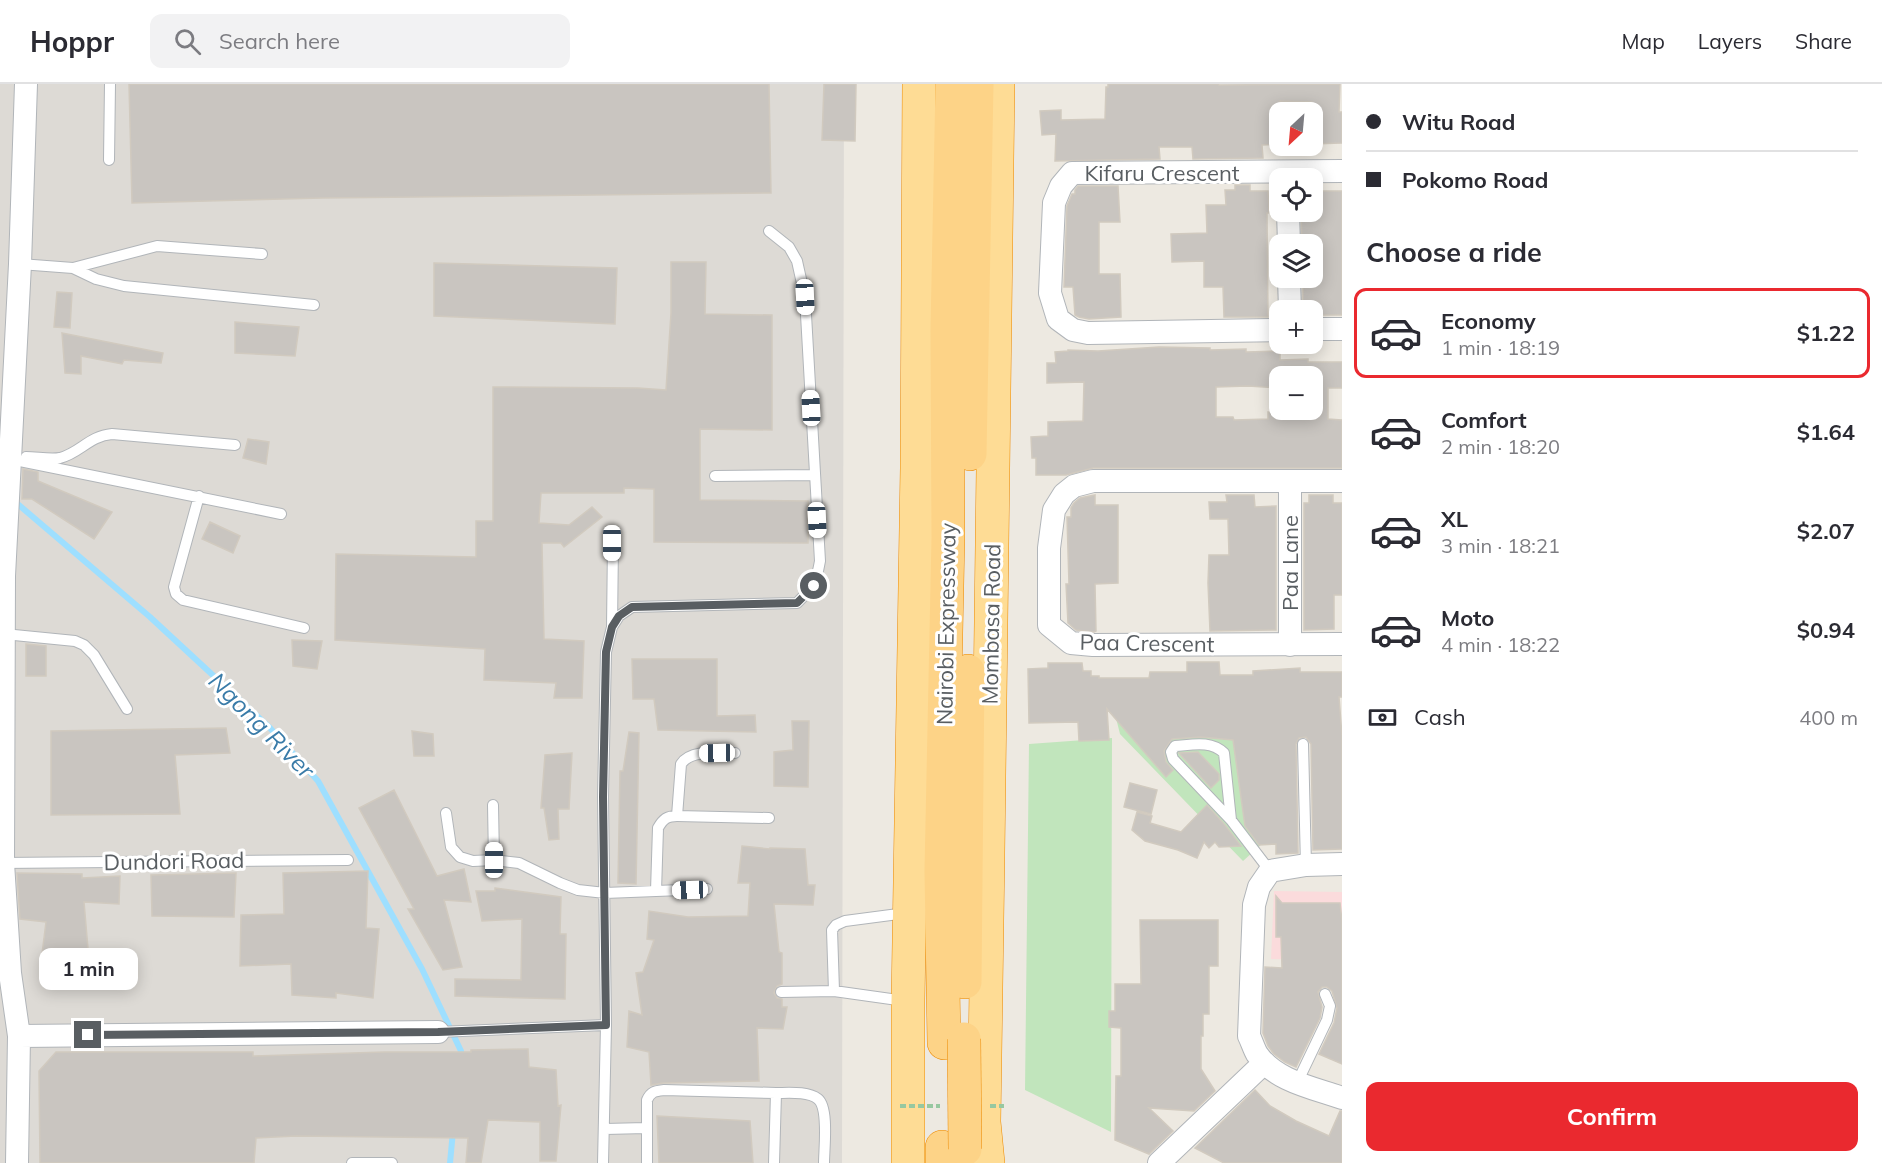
<!DOCTYPE html>
<html lang="en">
<head>
<meta charset="utf-8">
<style>
	body { margin:0; font-family:Mulish,sans-serif; background:#f2f2f3; color:#2b2b33; height:100vh; display:flex; flex-direction:column; font-size:22px; white-space:nowrap }
	* { box-sizing:border-box; margin:0 }
	p { font-size:20px; color:#7c7c81 }
	.icon { flex:none; width:33px; height:33px; fill:none; stroke:currentColor; stroke-width:2; stroke-linecap:round; stroke-linejoin:round }
	.map { position:relative; flex:1; overflow:hidden }
	.side { display:flex; flex-direction:column; background:#fff; width:540px }
	.side>* { flex:none }
	.top-card { display:grid; align-content:center; height:132px; padding:0 24px; background:#fff }
	.needle { width:39px; rotate:206deg }
	.buttons { position:absolute; left:1269px; top:18px; display:grid; gap:12px }
	.buttons a { display:grid; place-items:center; width:54px; height:54px; border-radius:12px; background:#fff; box-shadow:0 3px 15px #0003; font-size:30px }
	.end { position:absolute; width:27px; height:27px; margin:-14px; border:8px solid #595e62; background:#fff; box-shadow:0 0 0 3px #fff }
	.from { border-radius:50% }
	.bubble { position:absolute; height:42px; border-radius:12px; background:#fff; box-shadow:0 3px 15px #0003; font-size:20px; font-weight:700; line-height:42px; text-align:center }
	.car { position:absolute; width:18px; height:36px; margin:-18px -9px; border-radius:8px; box-shadow:0 0 4px 2px #0007; background:linear-gradient(#fff 24%,#345 0 40%,#fff 0 76%,#345 0 86%,#fff 0) }
	.top-card b { display:flex; align-items:center; gap:21px; height:57px; font-size:22px }
	.top-card b+b { border-top:2px solid #e1e1e2 }
	.top-card i { width:15px; height:15px; background:#2b2b33 }
	ul { padding:0; list-style:none }
	li { display:flex; align-items:center; gap:18px; height:90px; margin:0 12px 9px; padding:0 12px; border:3px solid transparent; border-radius:12px }
	li div { flex:1 }
	li b { display:block; font-size:22px }
	li em { font-style:normal; font-weight:700 }
	li.on { border-color:#ea292f }
	li>.icon { width:54px; height:54px; stroke-width:1.5 }
	h2 { padding:0 24px; font-size:27px; line-height:72px }
	.pay { display:flex; align-items:center; gap:15px; height:66px; padding:0 24px; font-size:22px }
	.pay p { margin-inline-start:auto }
	.button { display:flex; gap:12px; margin-top:auto; padding:12px 24px }
	.button a { flex:1; height:69px; border-radius:12px; background:#ea292f; color:#fff; font-size:24px; font-weight:700; line-height:69px; text-align:center }
	header { display:flex; align-items:center; gap:36px; box-sizing:border-box; height:84px; padding:0 30px; background:#fff; border-bottom:2px solid #e1e1e2 }
	header strong { font-size:28px }
	nav { display:flex; gap:33px; margin-inline-start:auto; font-size:21px }
	.search { width:420px; height:54px; background:#f2f2f3; display:flex; align-items:center; gap:15px; box-sizing:border-box; padding:0 21px; border-radius:12px; color:#7c7c81; font-size:22px }
	main { display:flex; flex:1; min-height:0 }
	.map>svg:first-child { display:block }
	.industrial { fill:#dddad5 }
	.medical { fill:#fbdbdc }
	.green { fill:#c1e5bc }
	.lines { fill:none; stroke-linecap:round; stroke-linejoin:round }
	.stream { stroke:#9edfff; stroke-width:6 }
	.building { fill:#c9c5c0; stroke:#d1cabf; stroke-width:1.5; fill-rule:evenodd }
	.service-casing { stroke:#b1b5b9; stroke-width:12 }
	.minor-casing { stroke:#b1b5b9; stroke-width:24 }
	.trunk-casing { stroke:#ed8a00; stroke-width:34 }
	.motorway-casing { stroke:#ed8a00; stroke-width:34 }
	.service { stroke:#fff; stroke-width:10 }
	.minor { stroke:#fff; stroke-width:22 }
	.trunk { stroke:#fedc95; stroke-width:33 }
	.motorway { stroke:#fdd387; stroke-width:33 }
	.motorway-bridge-casing { stroke:#ed8a00; stroke-width:34; stroke-linecap:butt }
	.path-bridge { stroke:#97c8a0; stroke-width:4; stroke-dasharray:6 3; stroke-linecap:butt }
	.motorway-bridge { stroke:#fdd387; stroke-width:33 }
	.route { stroke:#595e62; stroke-width:8 }
	.labels { text-anchor:middle; dominant-baseline:central; stroke-width:6; stroke-linejoin:round; paint-order:stroke }
	.street-label { font-size:22px; fill:#595e62; stroke:#fff }
	.water-label { font-size:24px; font-style:italic; fill:#397ba8; stroke:#fff }
</style>
</head>
<body>
<header>
<strong>Hoppr</strong>
<div class="search"><svg class="icon" aria-label="search" viewBox="0 0 24 24"><circle cx="10" cy="10" r="6"/><path d="M15 15l6 6"/></svg>Search here</div>
<nav><a>Map</a><a>Layers</a><a>Share</a></nav>
</header>
<main>
<div class="map">
<svg width="1342" height="1079" viewBox="0 0 1342 1079">
	<rect width="100%" height="100%" fill="#ede9e1"/>
	<path class="industrial" d="M0 0H844L842 1079H0Z"/>
	<path class="medical" d="M1274 807 1342 808V877L1271 875Z"/>
	<path class="green" d="M1256 627 1264 758 1243 777 1120 650 1116 634Z
		M1112 654 1111 1048 1025 1006 1029 660Z"/>
	<g class="lines">
		<path class="stream" d="M13 416 150 533 270 644 318 697 422 885 461 967V974
			M450 1079 453 1047"/>
	</g>
	<path class="building" d="M129 0H769L771 109 322 114 132 119Z
		M824 0H856L855 57 822 56Z
		M1108 0H1218L1219 1 1340 0 1339 28H1342V59L1312 60V18L1280 17V60L1262 61 1263 74 1193 75 1192 63H1159L1160 75 1055 77 1056 50 1042 51 1040 27 1061 26V36L1105 35 1106 3H1108Z
		M1235 101H1250V107H1268L1269 129H1267L1268 233H1224L1223 203H1204V177L1172 178 1171 150 1207 149 1206 121H1226L1225 106H1235Z
		M1078 102H1118L1120 138H1099V190H1120L1121 233 1089 235 1079 233 1075 231 1073 203H1064L1067 122 1072 110H1075V106Z
		M1312 107H1342V231H1312V226H1303V202L1306 201 1305 194H1312V160H1302L1301 128H1312Z
		M671 178H706L705 230 772 231V346L700 345V416L808 417V459L654 458V405L624 404V409H541L539 439 569 441 592 423 602 433 564 463 561 459H542L544 555 584 557 582 614H554L556 599 484 596 485 565 335 556 336 470 476 473V437H493V303L638 304 666 306 671 229Z
		M434 179 617 184 615 240 434 232Z
		M57 208 72 209 70 244 54 243Z
		M235 238 299 243 295 272 235 269Z
		M62 249 163 269 161 279 124 276 122 280 81 272V290L65 289Z
		M1159 263 1210 264V266L1246 265V268L1280 267V276L1308 275V278H1342V304H1328V335L1342 336V384H1093L1066 391H1036V374H1032L1031 353 1048 352V338L1083 337 1084 298 1047 299V279H1056L1055 268 1068 267V266L1098 267ZM1280 292H1312V327L1268 328V335L1234 336 1233 333H1216V303L1248 302 1280 304Z
		M248 355 269 358 266 380 243 374Z
		M23 385 38 388V397L112 428 94 455 32 415H22Z
		M1095 411V421H1118V499L1095 500 1096 547 1094 548 1076 546 1068 539 1066 500H1069L1067 433H1071V424L1074 419 1080 414Z
		M1226 411H1254L1255 423 1276 422V546L1210 547 1208 499 1209 471H1229L1228 435H1210L1209 418H1227Z
		M1309 411H1333V419H1342V511H1334V545L1304 546V419H1309Z
		M210 438 240 452 233 469 202 455Z
		M292 556 322 557 317 585 293 582Z
		M26 560 46 562V592H26Z
		M632 575H717V632L755 631 756 648 658 646 654 615H633Z
		M1187 578H1219L1220 591H1253V587L1300 584V588H1342V613H1339L1342 652V765L1313 766 1311 660 1306 653 1299 654 1296 660 1298 769 1276 770V760L1259 761 1245 742 1233 656 1201 653 1172 655 1164 667 1166 678 1173 686 1166 693 1107 625 1109 656 1079 657 1078 638 1029 639 1028 585 1048 584V579H1082L1083 587H1091V592H1099V594H1149L1150 588H1187Z
		M792 637H809L808 703 774 702V668L793 666Z
		M226 644 230 669 175 671 180 730 51 731V647Z
		M412 647 433 650 434 672H414Z
		M629 648 639 649 636 800 618 799 620 687H623Z
		M1198 668 1219 690V696L1211 704 1179 669Z
		M572 669 569 725H558L559 755 549 756 544 724H541L545 671Z
		M1130 699 1157 706 1151 730 1124 723Z
		M394 706 437 792 464 785 471 818 444 816 462 883 443 886 408 825H414L359 724Z
		M1207 721 1225 741 1241 762 1219 763 1215 758 1209 764 1204 758 1197 774 1178 766 1145 757 1132 746 1137 728 1152 732 1150 739 1181 748Z
		M742 762 770 765V764L805 765 808 801H815L813 821 774 820 779 868 782 869V900L777 902 774 909 777 914 782 915V923H787L783 945 757 944 759 997 663 999 651 1001 649 968 627 963 629 927 642 931 636 889 643 888 654 856 647 855 649 827 688 833 748 832 750 799H738Z
		M368 787 366 844 379 845 373 914 336 909V914L292 911 291 880 240 882 241 831 284 830 283 789Z
		M17 789 82 790V794L120 792 119 820 84 818 90 888 40 886 46 838 20 835Z
		M236 789 234 833 152 832 151 791Z
		M495 804 561 813 560 850H566L565 915 455 912V895L521 896 522 835 482 837 476 807H495Z
		M1276 812 1282 819H1340L1342 837V980L1319 970 1334 939 1337 924 1332 907 1327 903H1322L1318 908 1322 923 1320 934 1296 983 1285 978 1274 970 1268 962 1263 949 1265 883 1282 884 1281 853H1276Z
		M1140 836H1218V882H1209V930H1203V952H1201V985L1215 1007 1194 1027 1149 1024 1173 1047 1149 1070 1115 1056 1116 992H1121V944L1109 943V927H1115V900H1141Z
		M528 965 529 983 556 986 558 1022 561 1021 556 1077H540V1038L488 1036 481 1079H466L468 1054 296 1052 256 1054 254 1079H40L39 987 56 968H253V972L385 968H471V966Z
		M1255 1006 1270 1022 1296 1037 1329 1052 1340 1027H1342V1079H1224L1195 1064Z
		M657 1032 750 1037 753 1079H659Z"/>
	<g class="lines">
		<defs>
			<path id="service" d="M109 76 110 0
				M20 180 73 184 157 162 262 170
				M73 184 96 195 124 202 314 221
				M26 373C37 373 50 376 60 374 80 369 89 352 112 350L235 361
				M10 375 281 430
				M715 392 814 391
				M199 412 174 503 176 510 183 516 304 544
				M612 543 613 459
				M4 550 75 557 84 561 94 571 127 625
				M1303 660 1306 781
				M493 721 494 776
				M446 729 451 763 460 773 473 777 494 776 519 779 560 799 578 806 605 809 707 805
				M677 732 681 680C691 665 718 669 735 669
				M1231 736 1224 669C1210 656 1192 661 1175 662L1171 668 1173 675 1231 736 1270 787
				M0 779 348 776
				M656 807 658 744C663 735 667 732 677 732L769 734
				M781 908 834 907
				M905 917 834 907 832 846 836 841 845 837 906 829
				M438 948 606 941
				M1297 999 1327 936 1330 922 1325 910
				M776 1009C788 1009 808 1007 818 1015 829 1024 824 1065 824 1079
				M605 1045 646 1044
				M352 1079H392
				M603 1079 606 941 603 713 606 568 612 543 619 532 632 523 797 519C813 503 816 500 820 477L805 213 797 177 789 163 769 147
				M647 1079V1016C651 1007 656 1007 664 1006L776 1009 774 1079"/>
			<path id="minor" d="M1288 128 1289 160
				M1289 194 1290 226
				M1312 245H1342
				M1280 246 1088 249 1073 246 1058 235 1050 209 1054 119 1061 102 1072 89 1342 87
				M1342 397H1093L1074 402 1064 410 1054 426 1049 464V541L1071 559 1093 561 1342 560
				M1290 561V398
				M1342 780 1306 781 1270 787 1259 803 1254 821 1249 952C1252 958 1254 965 1257 970 1275 997 1314 1004 1342 1014
				M19 952 438 948
				M17 1079 19 952 10 889 3 779 4 492 20 180 26 0
				M1159 1079 1264 979"/>
			<path id="trunk" d="M908 1079V917L917 384 919 0
				M988 1079 984 1038C989 692 995 346 998 0"/>
			<path id="motorway" d="M970 370 977 0
				M965 898 968 587
				M944 959 941 787 948 454 947 246 952 0
				M942 1079V1063"/>
		</defs>
		<use href="#service" class="service-casing"/>
		<use href="#minor" class="minor-casing"/>
		<use href="#trunk" class="trunk-casing"/>
		<use href="#motorway" class="motorway-casing"/>
		<use href="#service" class="service"/>
		<use href="#minor" class="minor"/>
		<use href="#trunk" class="trunk"/>
		<use href="#motorway" class="motorway"/>
		<defs>
			<path id="motorway-bridge" d="M964 955 965 1065"/>
		</defs>
		<use href="#motorway-bridge" class="motorway-bridge-casing"/>
		<path class="path-bridge" d="M900 1022H940
			M990 1022H1004"/>
		<use href="#motorway-bridge" class="motorway-bridge"/>
	</g>
	<g class="lines">
		<path class="route" d="M88 951 438 948 606 941 603 713 606 568 612 543 619 532 632 523 797 519 814 502"/>
	</g>
	<g class="labels">
		<g class="street-label">
			<text x="1162" y="89">Kifaru Crescent</text>
			<text transform="translate(1290 479) rotate(-90)">Paa Lane</text>
			<text transform="translate(946 540) rotate(-89)">Nairobi Expressway</text>
			<text transform="translate(991 540) rotate(-89)">Mombasa Road</text>
			<text transform="translate(1147 559) rotate(1)">Paa Crescent</text>
			<text transform="translate(174 777) rotate(-1)">Dundori Road</text>
		</g>
		<g class="water-label">
			<text transform="translate(262 641) rotate(45)">Ngong River</text>
		</g>
	</g>
</svg>
<div class="buttons">
<a><svg class="needle" viewBox="-14 -14 28 28"><path d="M0-13l5 13h-10z" fill="#e53935"/><path d="M0 13l5-13h-10z" fill="#7c7c81"/></svg></a>
<a><svg class="icon" aria-label="locate" viewBox="0 0 24 24"><circle cx="12" cy="12" r="6"/><path d="M12 2v4M12 18v4M2 12h4M18 12h4"/></svg></a>
<a><svg class="icon" aria-label="layers" viewBox="0 0 24 24"><path d="M12 4l9 5-9 5-9-5zM3 14l9 5 9-5"/></svg></a>
<a>+</a>
<a>−</a>
</div>
<i class="end from" style="left:814px;top:502px"></i>
<i class="end" style="left:88px;top:951px"></i>
<div class="bubble" style="left:39px;top:864px;width:99px">1 min</div>
<i class="car" style="left:805px;top:213px;rotate:177deg"></i>
<i class="car" style="left:811px;top:324px;rotate:357deg"></i>
<i class="car" style="left:817px;top:436px;rotate:177deg"></i>
<i class="car" style="left:612px;top:459px;rotate:180deg"></i>
<i class="car" style="left:717px;top:669px;rotate:269deg"></i>
<i class="car" style="left:494px;top:776px;rotate:0deg"></i>
<i class="car" style="left:690px;top:806px;rotate:268deg"></i>
</div>
<section class="side">
<div class="top-card">
<b><i class="from"></i>Witu Road</b>
<b><i></i>Pokomo Road</b>
</div>
<h2>Choose a ride</h2>
<ul>
<li class="on"><svg class="icon" aria-label="car" viewBox="0 0 24 24"><path d="M5 17H2v-5l4-1 3-4h7l3 4 3 1v5h-3M9 17h6M6 11h13"/><circle cx="7" cy="17" r="2"/><circle cx="17" cy="17" r="2"/></svg><div><b>Economy</b><p>1 min · 18:19</p></div><em>$1.22</em></li>
<li><svg class="icon" aria-label="car" viewBox="0 0 24 24"><path d="M5 17H2v-5l4-1 3-4h7l3 4 3 1v5h-3M9 17h6M6 11h13"/><circle cx="7" cy="17" r="2"/><circle cx="17" cy="17" r="2"/></svg><div><b>Comfort</b><p>2 min · 18:20</p></div><em>$1.64</em></li>
<li><svg class="icon" aria-label="car" viewBox="0 0 24 24"><path d="M5 17H2v-5l4-1 3-4h7l3 4 3 1v5h-3M9 17h6M6 11h13"/><circle cx="7" cy="17" r="2"/><circle cx="17" cy="17" r="2"/></svg><div><b>XL</b><p>3 min · 18:21</p></div><em>$2.07</em></li>
<li><svg class="icon" aria-label="car" viewBox="0 0 24 24"><path d="M5 17H2v-5l4-1 3-4h7l3 4 3 1v5h-3M9 17h6M6 11h13"/><circle cx="7" cy="17" r="2"/><circle cx="17" cy="17" r="2"/></svg><div><b>Moto</b><p>4 min · 18:22</p></div><em>$0.94</em></li>
</ul>
<div class="pay"><svg class="icon" aria-label="cash" viewBox="0 0 24 24"><path d="M3 7h18v10H3z"/><circle cx="12" cy="12" r="2"/></svg>Cash<p>400 m</p></div>
<div class="button"><a>Confirm</a></div>
</section>
</main>
</body>
</html>
